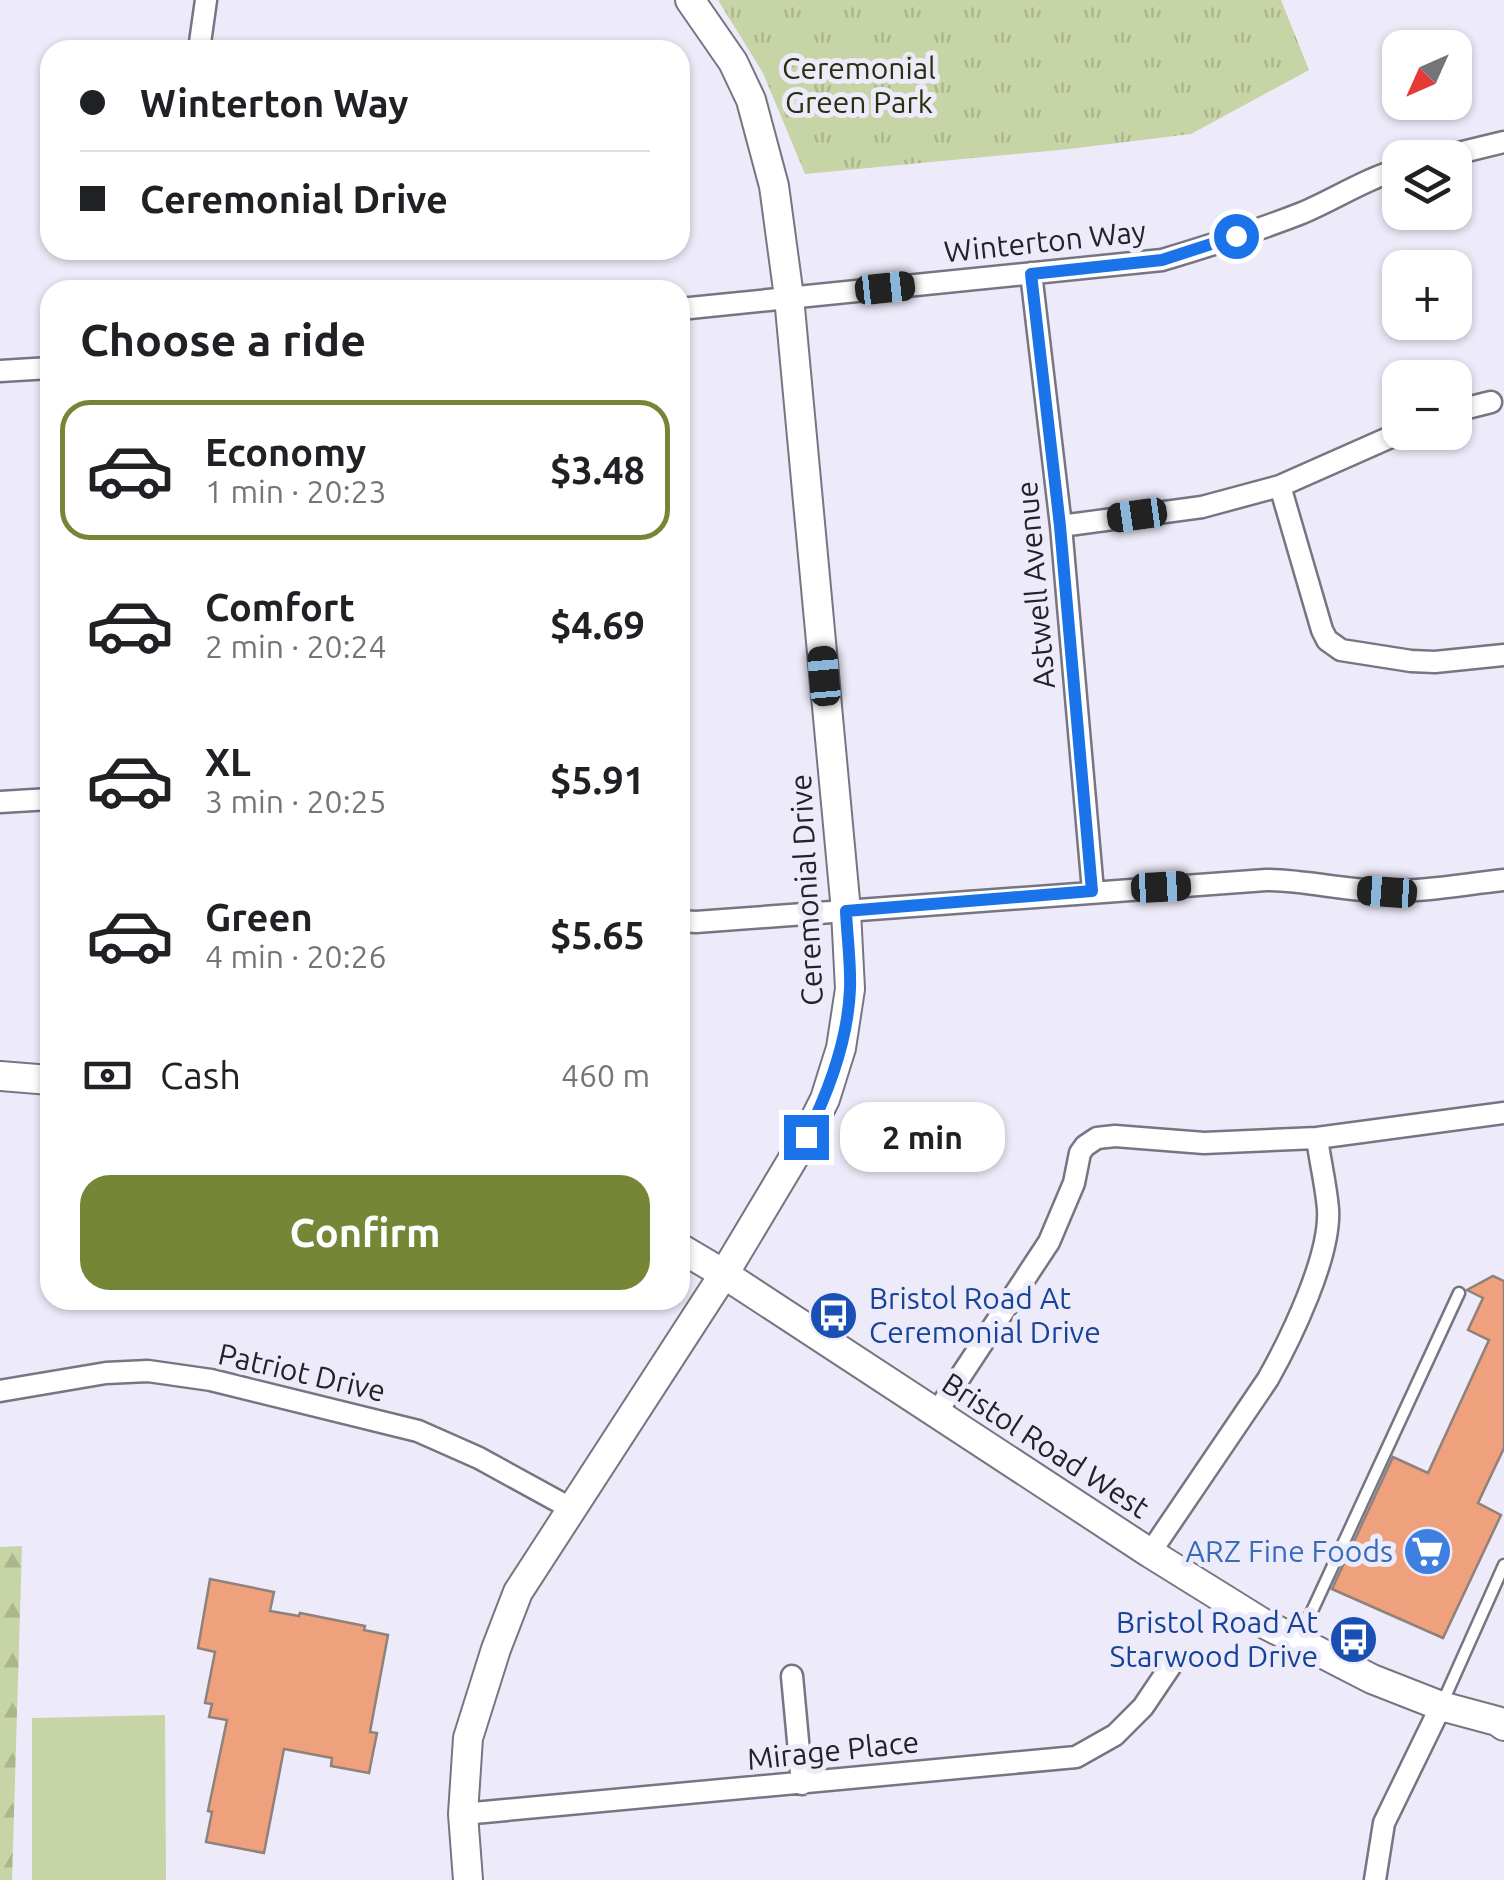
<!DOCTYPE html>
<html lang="en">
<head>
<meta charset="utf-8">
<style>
	body { margin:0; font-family:Ubuntu,sans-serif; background:#f2f2f2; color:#202124; height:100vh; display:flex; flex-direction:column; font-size:38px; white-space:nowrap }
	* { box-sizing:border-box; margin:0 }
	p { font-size:32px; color:#757577 }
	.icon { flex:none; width:55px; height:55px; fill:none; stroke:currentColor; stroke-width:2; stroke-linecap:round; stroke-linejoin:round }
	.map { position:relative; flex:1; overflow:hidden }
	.details { position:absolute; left:40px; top:280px; width:650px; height:1030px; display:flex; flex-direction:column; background:#fff; border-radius:30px; box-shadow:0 2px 8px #0004 }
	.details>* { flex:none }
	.guide { position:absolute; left:40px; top:40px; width:650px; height:220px; border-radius:30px; box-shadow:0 2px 8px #0004; display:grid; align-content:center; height:220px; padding:0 40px; background:#fff }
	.needle { width:65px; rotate:225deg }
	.tools { position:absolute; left:1382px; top:30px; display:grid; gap:20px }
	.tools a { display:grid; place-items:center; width:90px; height:90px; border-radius:20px; background:#fff; box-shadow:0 2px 8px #0004; font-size:50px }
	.end { position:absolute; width:45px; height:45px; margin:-22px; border:12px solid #1a73e8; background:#fff; box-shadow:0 0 0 5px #fff }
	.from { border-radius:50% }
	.bubble { position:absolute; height:70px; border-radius:30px; background:#fff; box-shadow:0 2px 8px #0004; font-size:32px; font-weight:600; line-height:70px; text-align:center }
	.car { position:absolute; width:30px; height:60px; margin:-30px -15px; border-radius:12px; box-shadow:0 0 8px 2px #0007; background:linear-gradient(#222 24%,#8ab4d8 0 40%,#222 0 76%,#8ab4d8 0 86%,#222 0) }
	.guide b { display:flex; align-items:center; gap:35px; height:95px; font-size:38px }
	.guide b+b { border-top:2px solid #e0e0e0 }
	.guide i { width:25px; height:25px; background:#202124 }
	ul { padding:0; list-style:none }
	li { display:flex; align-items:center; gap:30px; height:140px; margin:0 20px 15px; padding:0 20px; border:5px solid transparent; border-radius:30px }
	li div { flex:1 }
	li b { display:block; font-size:38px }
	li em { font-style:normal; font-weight:600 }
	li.current { border-color:#758737 }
	li>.icon { width:90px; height:90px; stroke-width:1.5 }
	h2 { padding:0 40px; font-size:45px; line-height:120px }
	.pay { display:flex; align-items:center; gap:25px; height:110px; padding:0 40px; font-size:38px }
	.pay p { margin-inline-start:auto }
	.primary-button { display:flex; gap:20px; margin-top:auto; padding:20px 40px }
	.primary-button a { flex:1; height:115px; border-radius:30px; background:#758737; color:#fff; font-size:40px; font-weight:600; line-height:115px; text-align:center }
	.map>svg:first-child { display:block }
	.grass { fill:#c7d4a5 }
	.forest { fill:url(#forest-firs) }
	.park { fill:url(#park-tufts) }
	.building { fill:#efa07c; stroke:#8f817b; stroke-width:2.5 }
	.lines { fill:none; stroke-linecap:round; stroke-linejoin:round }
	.lane-casing { stroke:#767581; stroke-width:15 }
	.street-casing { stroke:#767581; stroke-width:25 }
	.secondary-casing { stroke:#767581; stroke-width:32 }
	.lane { stroke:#fff; stroke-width:10 }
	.street { stroke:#fff; stroke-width:20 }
	.secondary { stroke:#fff; stroke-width:28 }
	.route { stroke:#1a73e8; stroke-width:12 }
	.labels { text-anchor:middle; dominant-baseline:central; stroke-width:10; stroke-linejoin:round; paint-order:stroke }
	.park-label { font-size:30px; fill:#29300e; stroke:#edebf9 }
	.street-label { font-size:30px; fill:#222227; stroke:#edebf9 }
	.transit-label { font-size:30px; fill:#164399; stroke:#edebf9; text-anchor:start }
	.shop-label { font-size:30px; fill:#366cbe; stroke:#edebf9; text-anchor:end }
</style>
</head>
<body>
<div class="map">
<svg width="1504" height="1880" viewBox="0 0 1504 1880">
	<defs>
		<pattern id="forest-firs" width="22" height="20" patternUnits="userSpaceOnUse" patternTransform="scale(2.5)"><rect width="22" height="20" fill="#c7d4a5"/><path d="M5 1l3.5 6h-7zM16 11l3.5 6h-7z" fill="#abb68e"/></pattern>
		<pattern id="park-tufts" width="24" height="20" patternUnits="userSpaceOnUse" patternTransform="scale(2.5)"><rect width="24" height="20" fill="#c7d4a5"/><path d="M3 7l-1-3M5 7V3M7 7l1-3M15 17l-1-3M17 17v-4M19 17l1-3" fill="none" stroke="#abb68e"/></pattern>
	</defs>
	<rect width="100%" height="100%" fill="#edebf9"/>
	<path class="grass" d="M165 1715 166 1880H32V1718Z"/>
	<path class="forest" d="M22 1546 12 1880H0V1547Z"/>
	<path class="park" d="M718 0H1281L1309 70 1191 134 1069 149 805 174 763 73Z"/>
	<path class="building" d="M1493 1276 1504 1281V1448L1478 1503 1501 1515 1443 1638 1332 1589 1393 1457 1428 1473 1489 1340 1468 1330 1483 1298 1467 1290Z
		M210 1579 274 1592 270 1611 299 1616 300 1613 365 1626 364 1630 388 1635 370 1732 377 1733 369 1773 331 1766 332 1758 284 1749 264 1853 206 1842 212 1812 208 1811 227 1720 209 1717 212 1704 205 1703 215 1652 198 1648Z"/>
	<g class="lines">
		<defs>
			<path id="lane" d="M1300 1637 1459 1293
				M1441 1706 1504 1565"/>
			<path id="street" d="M199 50 206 0
				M1438 158 1504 142
				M1031 273 1061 526 1093 891
				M680 309 1162 260C1209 246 1256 231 1302 213 1335 199 1365 179 1400 169
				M0 371 50 368
				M1455 411 1491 402
				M1280 486 1322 630 1327 640 1341 650 1411 661 1435 662 1504 655
				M1061 526 1202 507 1280 486 1402 432
				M0 802 50 799
				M680 921 696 922 1266 880C1306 880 1345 891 1385 891 1424 892 1465 884 1504 880
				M0 1391 106 1373 148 1371 211 1380 418 1431 479 1458 572 1509
				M937 1412 1049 1242 1074 1183 1080 1153 1085 1146 1097 1138 1115 1136 1204 1143 1317 1138 1504 1113
				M1150 1553 1268 1379C1291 1338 1331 1256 1328 1209 1326 1185 1320 1161 1317 1138
				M792 1676 802 1784
				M463 1814 1076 1757 1115 1735 1143 1707 1170 1667
				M1375 1880 1384 1823 1441 1706"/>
			<path id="secondary" d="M0 1076 50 1080
				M680 1248 724 1274 1150 1553 1261 1622 1372 1679 1441 1706 1497 1721 1504 1726
				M468 1880 463 1814 468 1738 496 1649 518 1592 724 1274 806 1137 825 1099 841 1048 850 989 846 911 789 297 774 186 751 100 733 62 690 0"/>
		</defs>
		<use href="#lane" class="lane-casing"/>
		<use href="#street" class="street-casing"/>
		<use href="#secondary" class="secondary-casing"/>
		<use href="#lane" class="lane"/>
		<use href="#street" class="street"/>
		<use href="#secondary" class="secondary"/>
	</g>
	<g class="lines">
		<path class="route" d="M806 1137C829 1091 848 1041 850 989 851 963 847 936 846 911L1092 891 1060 526 1031 274 1162 260 1236 236"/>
	</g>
	<defs>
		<symbol id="bus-disc" viewBox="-11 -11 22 22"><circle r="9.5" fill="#1a4fb4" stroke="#edebf9"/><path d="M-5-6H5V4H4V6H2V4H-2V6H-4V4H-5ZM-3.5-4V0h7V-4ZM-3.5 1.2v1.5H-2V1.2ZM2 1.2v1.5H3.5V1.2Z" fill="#fff"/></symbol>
		<symbol id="supermarket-disc" viewBox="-11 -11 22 22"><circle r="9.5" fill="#3f7fe0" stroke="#edebf9"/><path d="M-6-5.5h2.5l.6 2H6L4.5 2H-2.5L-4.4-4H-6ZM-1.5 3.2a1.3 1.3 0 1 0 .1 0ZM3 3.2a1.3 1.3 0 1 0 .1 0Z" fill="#fff"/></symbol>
	</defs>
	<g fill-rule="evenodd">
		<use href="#bus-disc" x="806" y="1288" width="55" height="55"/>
		<use href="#supermarket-disc" x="1400" y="1524" width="55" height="55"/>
		<use href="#bus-disc" x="1326" y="1612" width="55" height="55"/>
	</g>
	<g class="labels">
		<g class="park-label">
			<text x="859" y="68">Ceremonial<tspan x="859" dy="34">Green Park</tspan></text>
		</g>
		<g class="street-label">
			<text transform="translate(1045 241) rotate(-6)">Winterton Way</text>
			<text transform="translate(1035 585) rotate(-95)">Astwell Avenue</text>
			<text transform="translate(806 890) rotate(-93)">Ceremonial Drive</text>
			<text transform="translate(302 1372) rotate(13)">Patriot Drive</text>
			<text transform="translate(1046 1445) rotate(33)">Bristol Road West</text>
			<text transform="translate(833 1750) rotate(-6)">Mirage Place</text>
		</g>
		<g class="transit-label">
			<text x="869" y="1298">Bristol Road At<tspan x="869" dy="34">Ceremonial Drive</tspan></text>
			<text x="1318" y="1622" text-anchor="end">Bristol Road At<tspan x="1318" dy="34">Starwood Drive</tspan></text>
		</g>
		<g class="shop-label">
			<text x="1393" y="1551">ARZ Fine Foods</text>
		</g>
	</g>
</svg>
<div class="tools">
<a><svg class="needle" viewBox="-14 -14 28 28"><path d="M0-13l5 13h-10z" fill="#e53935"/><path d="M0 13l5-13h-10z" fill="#757577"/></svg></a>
<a><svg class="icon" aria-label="layers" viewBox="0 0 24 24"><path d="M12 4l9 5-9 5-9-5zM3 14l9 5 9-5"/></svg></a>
<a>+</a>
<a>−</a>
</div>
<i class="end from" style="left:1236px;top:236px"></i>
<i class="end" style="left:806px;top:1137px"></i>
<div class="bubble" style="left:840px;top:1102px;width:165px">2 min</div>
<i class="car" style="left:885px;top:288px;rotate:84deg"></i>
<i class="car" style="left:1137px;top:515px;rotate:262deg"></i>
<i class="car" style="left:824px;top:676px;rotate:355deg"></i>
<i class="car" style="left:1161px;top:887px;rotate:87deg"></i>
<i class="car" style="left:1387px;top:892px;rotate:274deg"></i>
<div class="guide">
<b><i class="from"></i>Winterton Way</b>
<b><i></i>Ceremonial Drive</b>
</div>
<section class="details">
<h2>Choose a ride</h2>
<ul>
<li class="current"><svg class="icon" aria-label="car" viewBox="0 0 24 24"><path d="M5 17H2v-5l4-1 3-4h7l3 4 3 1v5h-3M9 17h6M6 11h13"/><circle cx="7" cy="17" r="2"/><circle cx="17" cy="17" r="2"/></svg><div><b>Economy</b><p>1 min · 20:23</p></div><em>$3.48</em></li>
<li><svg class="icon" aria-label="car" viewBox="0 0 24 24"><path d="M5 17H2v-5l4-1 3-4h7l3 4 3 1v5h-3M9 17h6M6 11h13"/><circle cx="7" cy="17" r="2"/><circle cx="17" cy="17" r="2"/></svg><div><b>Comfort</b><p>2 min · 20:24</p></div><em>$4.69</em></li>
<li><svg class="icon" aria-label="car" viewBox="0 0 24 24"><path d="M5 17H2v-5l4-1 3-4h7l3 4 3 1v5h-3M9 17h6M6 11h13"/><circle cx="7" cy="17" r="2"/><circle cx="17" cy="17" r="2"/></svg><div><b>XL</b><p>3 min · 20:25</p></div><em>$5.91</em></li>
<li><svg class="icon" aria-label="car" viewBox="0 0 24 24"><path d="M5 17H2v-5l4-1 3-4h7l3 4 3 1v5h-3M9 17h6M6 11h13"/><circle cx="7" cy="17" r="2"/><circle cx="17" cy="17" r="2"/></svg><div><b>Green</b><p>4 min · 20:26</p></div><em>$5.65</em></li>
</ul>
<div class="pay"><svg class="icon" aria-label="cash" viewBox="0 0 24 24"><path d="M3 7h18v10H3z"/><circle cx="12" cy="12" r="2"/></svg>Cash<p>460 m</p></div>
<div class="primary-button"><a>Confirm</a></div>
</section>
</div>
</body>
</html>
